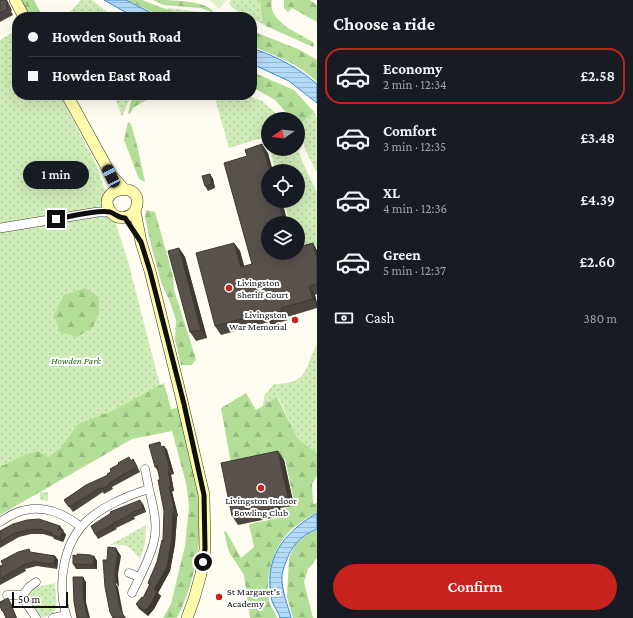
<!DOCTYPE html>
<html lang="en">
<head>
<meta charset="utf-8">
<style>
	body { margin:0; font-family:"Crimson Pro",serif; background:#20242c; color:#f1f3f6; height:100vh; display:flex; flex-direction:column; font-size:15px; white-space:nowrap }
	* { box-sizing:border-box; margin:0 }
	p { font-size:13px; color:#9ea1a6 }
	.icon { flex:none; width:22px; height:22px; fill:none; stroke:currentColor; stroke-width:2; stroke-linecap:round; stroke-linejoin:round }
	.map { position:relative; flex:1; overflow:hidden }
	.sheet { display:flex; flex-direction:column; background:#171b24; width:316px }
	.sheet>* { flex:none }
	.guide { position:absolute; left:12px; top:12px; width:245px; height:88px; border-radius:16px; box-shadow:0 4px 16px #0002; display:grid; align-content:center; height:88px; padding:0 16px; background:#171b24 }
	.needle { width:26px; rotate:256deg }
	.tools { position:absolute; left:261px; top:112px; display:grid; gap:8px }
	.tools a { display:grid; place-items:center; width:44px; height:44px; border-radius:50%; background:#171b24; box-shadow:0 4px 16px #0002; font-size:20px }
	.scale { position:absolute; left:12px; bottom:10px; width:56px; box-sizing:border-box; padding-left:4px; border:2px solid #0f0f0f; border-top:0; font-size:11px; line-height:14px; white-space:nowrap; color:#0f0f0f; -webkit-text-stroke:3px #fff; paint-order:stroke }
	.end { position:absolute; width:18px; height:18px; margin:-9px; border:5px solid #0f0f0f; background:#fff; box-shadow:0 0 0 2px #fff }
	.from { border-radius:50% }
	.bubble { position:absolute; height:28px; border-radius:14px; background:#171b24; box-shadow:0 4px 16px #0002; font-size:13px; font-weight:600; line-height:28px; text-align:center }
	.car { position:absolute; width:12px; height:24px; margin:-12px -6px; border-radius:5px; box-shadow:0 0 3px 1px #0007; background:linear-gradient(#222 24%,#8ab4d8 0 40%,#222 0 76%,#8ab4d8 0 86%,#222 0) }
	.guide b { display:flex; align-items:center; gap:14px; height:38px; font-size:15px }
	.guide b+b { border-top:1px solid #363941 }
	.guide i { width:10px; height:10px; background:#f1f3f6 }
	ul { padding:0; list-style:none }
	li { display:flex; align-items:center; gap:12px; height:56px; margin:0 8px 6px; padding:0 8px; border:2px solid transparent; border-radius:16px }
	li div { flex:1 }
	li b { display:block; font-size:15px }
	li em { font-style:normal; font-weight:600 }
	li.active { border-color:#c8221f }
	li>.icon { width:36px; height:36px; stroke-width:1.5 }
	h2 { padding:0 16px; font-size:18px; line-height:48px }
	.pay { display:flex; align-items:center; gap:10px; height:44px; padding:0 16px; font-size:15px }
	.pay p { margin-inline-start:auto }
	.primary-button { display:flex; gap:8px; margin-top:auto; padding:8px 16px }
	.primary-button a { flex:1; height:46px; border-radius:24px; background:#c8221f; color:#fff; font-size:16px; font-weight:600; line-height:46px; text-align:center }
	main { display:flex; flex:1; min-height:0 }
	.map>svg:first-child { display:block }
	.grass { fill:url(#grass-dots) }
	.forest { fill:url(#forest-firs) }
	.pitch { fill:#e2f3cb }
	.water { fill:url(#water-rules); stroke:#368bd4 }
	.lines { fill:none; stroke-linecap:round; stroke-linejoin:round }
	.minor-casing { stroke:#424242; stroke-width:9 }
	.tertiary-casing { stroke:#424242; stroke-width:10 }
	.secondary-casing { stroke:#313131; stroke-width:12 }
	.minor { stroke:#fff; stroke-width:8 }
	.tertiary { stroke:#fff; stroke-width:9 }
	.secondary { stroke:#fffbac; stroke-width:11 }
	.wall { fill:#4d4640 }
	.shaded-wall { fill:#3e3934 }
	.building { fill:#59514b; stroke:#3e3934 }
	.route { stroke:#0f0f0f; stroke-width:5 }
	.poi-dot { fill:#c8221f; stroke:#fff; stroke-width:1.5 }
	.labels { text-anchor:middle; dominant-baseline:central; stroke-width:4; stroke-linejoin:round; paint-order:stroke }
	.poi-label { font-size:10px; fill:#0f0f0f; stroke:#fff; text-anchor:start }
	.park-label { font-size:10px; font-style:italic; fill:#266b1b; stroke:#fff }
</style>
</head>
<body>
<main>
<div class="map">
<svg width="317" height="618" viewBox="0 0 317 618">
	<defs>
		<pattern id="grass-dots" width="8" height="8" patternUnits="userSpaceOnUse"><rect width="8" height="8" fill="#d0ecb8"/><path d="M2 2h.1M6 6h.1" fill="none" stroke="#b1c99d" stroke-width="1.8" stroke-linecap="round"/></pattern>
		<pattern id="forest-firs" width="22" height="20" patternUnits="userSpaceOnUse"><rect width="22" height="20" fill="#b2de97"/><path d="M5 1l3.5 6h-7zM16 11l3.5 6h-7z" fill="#98bd81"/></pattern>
		<pattern id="water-rules" width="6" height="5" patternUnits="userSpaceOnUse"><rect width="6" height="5" fill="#b3daf9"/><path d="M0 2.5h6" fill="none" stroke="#99bad4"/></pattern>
	</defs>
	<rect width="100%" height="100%" fill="#fffdf1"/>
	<path class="grass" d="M81 0H92L110 14 109 17H65Z
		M231 0H257L260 2 263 22 266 26 252 19V17C246 17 231 9 229 3Z
		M168 8 199 12 213 17H192L167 9Z
		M17 30V95H60L97 166 128 261 164 401 0 486V40Z
		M114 95H133L128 103 122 117Z
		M214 95H247L262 101 282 119H268V136L229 148Z
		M314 112 317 118V173L305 149 298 126Z
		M268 143V149H297L308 174 317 192V248L298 253V223H290L284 201H298V171H276L270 151 263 145Z
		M317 344V453L298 439 278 397 263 406 264 396 274 384C309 384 304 368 317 344Z
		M40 492H48V501L40 500Z
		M146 525 145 544 140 559C128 545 128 544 110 545Z
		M55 583C55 591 60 610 52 614 49 616 43 617 39 618L36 614C37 609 33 600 29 597L28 594 34 588Z"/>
	<path class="forest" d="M20 0H34L43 17H29Z
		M127 0H142L160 7 192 17H162Z
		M153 0C169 0 208 0 214 13L201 8 164 5Z
		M257 0H272C266 20 299 34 313 42L314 45 313 47 266 26 263 22 260 2Z
		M284 0H310L317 5V22L292 8 288 12 284 8Z
		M252 31 298 49 317 60V82C299 64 275 56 252 46Z
		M252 72 294 90 314 112 298 126V119H292L275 100 252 87Z
		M137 95H156L134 107 130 114 128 113 131 101Z
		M128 122 131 124 138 149 145 182 139 179 124 140Z
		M146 210 155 212 173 276 174 290 196 359 192 365H181L175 340 176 320 170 302 162 285 152 249 145 217Z
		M85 288 99 297V314L92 328 77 337 60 332 54 315 64 295Z
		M164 383 171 409 178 408C186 436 194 465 198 494 204 535 196 580 177 618H163L171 604 185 546 189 506 186 483 172 431 132 439 0 515V467L24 455 38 451 48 457 59 450 78 424 112 411Z
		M246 393 256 410 277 397 298 439 317 453V476L312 484 313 504 317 503V512C305 519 291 527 283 539 270 557 266 580 269 601 270 607 276 612 277 618H250L244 575 229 552 224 532 226 531 241 558 254 547 249 524 283 517 281 509 295 506 285 459 232 469 221 408Z
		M317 530V558L308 569 304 582 313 618H293L287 597 289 558 296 543 308 534Z"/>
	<path class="pitch" d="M207 0H227L219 9 212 2Z"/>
	<path class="water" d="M104 0H126L159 17H134Z
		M252 48C277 57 296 66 317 84V103L289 81 252 64Z
		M317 513V529C299 537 292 545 285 564 284 568 282 572 282 576 281 590 288 605 291 618H280C279 612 274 607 272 601 263 559 282 534 317 513Z"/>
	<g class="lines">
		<defs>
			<path id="minor" d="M0 522C8 517 16 511 26 510 45 505 66 515 81 527
				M129 573 139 577
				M132 593C140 576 150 559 154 541 158 524 153 506 149 489
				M7 595H23
				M36 618 25 601 23 595 29 587 36 582
				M53 618 66 615
				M67 618C58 590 61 551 81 527 96 509 126 496 149 489L145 469"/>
			<path id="tertiary" d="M0 228 98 212H111"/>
			<path id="secondary" d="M15 0 24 17
				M67 95 111 175 123 188
				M135 211C129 218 118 221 111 212 92 187 149 178 135 211L141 242 150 271 178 384 204 495 205 549 201 574 194 599 187 618"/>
		</defs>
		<use href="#minor" class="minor-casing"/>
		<use href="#tertiary" class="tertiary-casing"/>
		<use href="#secondary" class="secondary-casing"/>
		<use href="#minor" class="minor"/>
		<use href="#tertiary" class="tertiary"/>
		<use href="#secondary" class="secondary"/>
	</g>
	<path class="wall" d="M0 0H7L12 10 11 11 13 15 0 22Z
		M268 153V253L317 250V294L315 295 317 303V308L287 317 288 320 271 325 269 322 221 335 215 326 234 243 240 251 244 267 252 264Z
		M210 174 213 179 215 188 208 191 205 186Z
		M179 248 185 257 207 338 196 341 190 332Z
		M163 446H164L167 450 174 474 171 475 174 491 172 492 178 516 177 517 175 544 170 571 158 593 161 596 154 609 148 616 139 609 136 604 143 598 149 585 148 583 157 562 163 540 164 511 160 480 158 471 155 467Z
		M133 459 136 464 140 472 112 487 113 489 104 494 103 492 73 512 64 500 108 475Z
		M284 460 294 506 280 508 282 516 238 525 232 516Z
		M143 504 146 512 134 517 135 519 116 528 117 529 98 539 95 534Z
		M60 526 66 535 63 542 54 539 53 537 43 534H31L19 537 0 548V531Z
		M32 553 55 556 58 560 57 569 37 566 25 569 26 571 0 585V566Z
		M92 556H94L97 561V569H76L73 564Z"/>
	<path class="shaded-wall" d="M262 144 268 153 273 171H270Z
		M210 174 213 179 215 188 212 184Z
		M278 201H282L288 223H284Z
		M234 243 240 251 247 276 241 267Z
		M313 243 317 250V259Z
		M179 248 185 257 207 338 201 330Z
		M309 286 315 295 317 303V305L313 299Z
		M281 308 287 317 288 320 282 311Z
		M164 446 167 450 174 474 170 470Z
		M278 451 284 460 294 506 288 497Z
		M168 470 171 475 174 491 171 487Z
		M169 487 172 492 178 516 175 512Z
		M140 500 143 504 146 512 143 508Z
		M274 500 280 508 282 516 276 508Z
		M173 512 177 517 175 544 170 571 158 593 161 596 154 609 148 616 145 611 154 590Z
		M60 526 66 535 63 542 60 538 59 529Z
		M116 548 121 556 118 574 119 587 116 583 115 570Z
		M91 555 94 559V556L97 561V569L93 565 91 556Z
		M55 556 58 560 57 569 54 564Z
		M83 577 86 582V602L90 618H88L86 611 83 598Z
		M115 583 118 587 123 614 126 618H125L120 609Z
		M8 598 11 603 17 618H16Z"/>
	<path class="building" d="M0 0H6L8 3 6 4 8 9 0 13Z
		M262 144 270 171H268V201H278L284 223H268V253H298V247L313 243 317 259V284L309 286 313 299 281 308 282 311 265 316 264 313 215 326 196 253 234 243 241 267 252 264 224 163 247 156 245 150Z
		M210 174 212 184 205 186 202 176Z
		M179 248 201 330 190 332 168 251Z
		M160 442 161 447 164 446 170 470H168L171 487H169L175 512H173L172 539 167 567 154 590 157 591 151 604 145 611 136 604 142 597 143 598 150 584 148 583 157 562 162 540H163L164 511 158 480H160L157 466 155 467 149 445Z
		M278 451 288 497 274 500 276 508 232 516 221 463Z
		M129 457 131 461 133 459 137 467 109 483 110 485 101 489 100 488 69 507 64 500 86 485 108 475 107 474 111 472 110 469 119 464 118 463Z
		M140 500 143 508 131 513 132 514 113 523 114 524 95 534 91 526 111 513 110 512Z
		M39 519 60 526 59 529 63 530 60 538 51 534 52 533 40 529 28 530 15 533 0 542V531L13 524 27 520Z
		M108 547 116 548V552H118L115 570 116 583H115L120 609 125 618H113L110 612 105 587 103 560H107Z
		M29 549 30 552 55 556 54 564 34 562 22 565V566L0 579V566L3 565 1 561 18 552Z
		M77 554 91 555V556H94L93 565 73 564V555L77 556Z
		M73 577H83V598L86 611 88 618H77L74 602Z
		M8 598 16 618H6L3 611H2L0 606V602Z"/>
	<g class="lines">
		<path class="route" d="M56 219C69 217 98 209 110 212 116 214 118 218 125 218L141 242 150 271 184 404 204 495 205 549 203 562"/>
	</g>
	<g class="poi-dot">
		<circle cx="229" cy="288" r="4"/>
		<circle cx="295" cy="320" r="4"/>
		<circle cx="261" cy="488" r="4"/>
		<circle cx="219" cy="597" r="4"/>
	</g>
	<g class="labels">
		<g class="poi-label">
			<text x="237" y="282">Livingston<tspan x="237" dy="12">Sheriff Court</tspan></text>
			<text x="287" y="314" text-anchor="end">Livingston<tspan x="287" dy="12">War Memorial</tspan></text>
			<text x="261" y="500" text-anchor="middle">Livingston Indoor<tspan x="261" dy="12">Bowling Club</tspan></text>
			<text x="227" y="591">St Margaret's<tspan x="227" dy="12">Academy</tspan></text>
		</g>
		<g class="park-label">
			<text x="76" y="360">Howden Park</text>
		</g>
	</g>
</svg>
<div class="tools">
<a><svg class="needle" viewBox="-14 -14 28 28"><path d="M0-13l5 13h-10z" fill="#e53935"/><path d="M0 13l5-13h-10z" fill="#9ea1a6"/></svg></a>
<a><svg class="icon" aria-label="locate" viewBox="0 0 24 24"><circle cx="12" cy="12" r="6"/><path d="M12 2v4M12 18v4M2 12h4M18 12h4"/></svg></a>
<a><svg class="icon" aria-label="layers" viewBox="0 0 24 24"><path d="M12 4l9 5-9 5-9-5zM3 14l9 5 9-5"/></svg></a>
</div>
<div class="scale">50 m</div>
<i class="end from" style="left:203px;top:562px"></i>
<i class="end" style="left:56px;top:219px"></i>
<div class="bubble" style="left:23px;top:161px;width:66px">1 min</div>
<i class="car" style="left:111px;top:176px;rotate:334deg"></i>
<div class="guide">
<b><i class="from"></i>Howden South Road</b>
<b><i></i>Howden East Road</b>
</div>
</div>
<section class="sheet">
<h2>Choose a ride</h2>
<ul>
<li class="active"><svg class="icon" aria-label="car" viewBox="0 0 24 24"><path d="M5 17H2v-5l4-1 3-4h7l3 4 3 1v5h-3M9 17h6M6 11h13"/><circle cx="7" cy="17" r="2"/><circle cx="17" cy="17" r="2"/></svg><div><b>Economy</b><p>2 min · 12:34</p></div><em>£2.58</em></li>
<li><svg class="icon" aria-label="car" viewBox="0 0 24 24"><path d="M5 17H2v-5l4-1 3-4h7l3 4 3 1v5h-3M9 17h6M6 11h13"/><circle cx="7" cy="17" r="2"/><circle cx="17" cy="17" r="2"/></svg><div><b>Comfort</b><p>3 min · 12:35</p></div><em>£3.48</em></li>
<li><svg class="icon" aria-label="car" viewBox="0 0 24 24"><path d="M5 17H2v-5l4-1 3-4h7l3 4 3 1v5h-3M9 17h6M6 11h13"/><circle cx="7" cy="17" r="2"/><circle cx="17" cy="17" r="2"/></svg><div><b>XL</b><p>4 min · 12:36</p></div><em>£4.39</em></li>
<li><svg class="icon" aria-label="car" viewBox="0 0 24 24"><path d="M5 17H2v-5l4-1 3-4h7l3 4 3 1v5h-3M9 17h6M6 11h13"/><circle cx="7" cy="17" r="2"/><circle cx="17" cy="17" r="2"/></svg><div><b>Green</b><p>5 min · 12:37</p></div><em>£2.60</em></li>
</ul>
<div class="pay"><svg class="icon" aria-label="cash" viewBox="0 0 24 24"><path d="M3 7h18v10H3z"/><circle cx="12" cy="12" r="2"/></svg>Cash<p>380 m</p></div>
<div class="primary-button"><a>Confirm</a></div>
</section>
</main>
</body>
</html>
